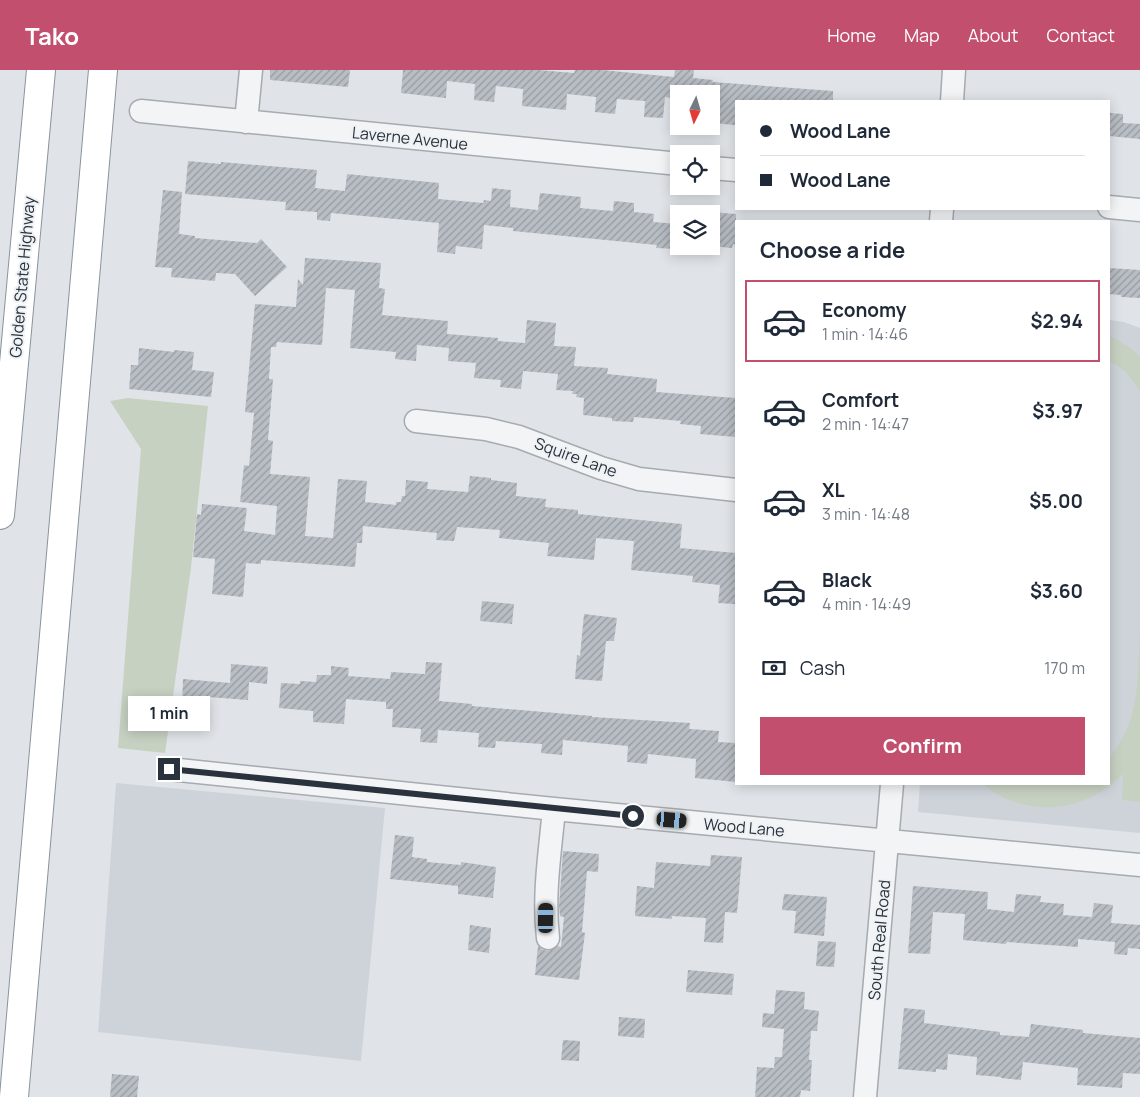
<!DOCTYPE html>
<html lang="en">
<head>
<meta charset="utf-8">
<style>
	body { margin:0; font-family:Manrope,sans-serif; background:#f2f2f3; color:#1f2937; height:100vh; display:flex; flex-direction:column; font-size:19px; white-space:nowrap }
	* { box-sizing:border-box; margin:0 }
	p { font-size:16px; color:#747a83 }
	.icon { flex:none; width:28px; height:28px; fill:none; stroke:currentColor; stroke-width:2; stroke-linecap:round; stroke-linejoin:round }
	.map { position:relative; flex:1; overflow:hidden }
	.drawer { position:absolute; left:735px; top:150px; width:375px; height:565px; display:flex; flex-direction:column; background:#fff; border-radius:0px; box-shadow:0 2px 12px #0003 }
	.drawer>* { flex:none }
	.top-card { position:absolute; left:735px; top:30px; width:375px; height:110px; border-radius:0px; box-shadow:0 2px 12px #0003; display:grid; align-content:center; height:110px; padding:0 25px; background:#fff }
	.needle { width:32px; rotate:185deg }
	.controls { position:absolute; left:670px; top:15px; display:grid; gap:10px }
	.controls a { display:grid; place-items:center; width:50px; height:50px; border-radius:0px; background:#fff; box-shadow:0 2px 12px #0003; font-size:25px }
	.end { position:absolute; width:22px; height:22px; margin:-11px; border:6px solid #2a333d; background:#fff; box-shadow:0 0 0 2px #fff }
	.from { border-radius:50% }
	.bubble { position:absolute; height:35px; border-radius:0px; background:#fff; box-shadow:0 2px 12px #0003; font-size:16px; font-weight:700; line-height:35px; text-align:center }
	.car { position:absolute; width:15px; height:30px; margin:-15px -8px; border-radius:6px; box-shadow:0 0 4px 1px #0007; background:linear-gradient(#222 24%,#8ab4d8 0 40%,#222 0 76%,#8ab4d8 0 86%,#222 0) }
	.top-card b { display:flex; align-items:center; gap:18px; height:48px; font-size:19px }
	.top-card b+b { border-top:1px solid #e0e1e3 }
	.top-card i { width:12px; height:12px; background:#1f2937 }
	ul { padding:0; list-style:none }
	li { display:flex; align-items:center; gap:15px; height:82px; margin:0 10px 8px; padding:0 15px; border:2px solid transparent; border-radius:0px }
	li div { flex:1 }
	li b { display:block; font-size:19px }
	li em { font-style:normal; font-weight:700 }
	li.current { border-color:#c24f6e }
	li>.icon { width:45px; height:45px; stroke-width:1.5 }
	h2 { padding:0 25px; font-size:22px; line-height:60px }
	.pay { display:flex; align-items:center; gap:12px; height:55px; padding:0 25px; font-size:19px }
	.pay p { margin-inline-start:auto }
	.cta { display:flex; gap:10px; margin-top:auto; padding:10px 25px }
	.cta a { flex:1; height:58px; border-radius:0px; background:#c24f6e; color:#fff; font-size:20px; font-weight:700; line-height:58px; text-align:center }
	header { display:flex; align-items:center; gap:30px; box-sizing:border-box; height:70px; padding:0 25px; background:#c24f6e; color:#fff }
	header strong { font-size:24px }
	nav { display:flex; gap:28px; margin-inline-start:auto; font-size:18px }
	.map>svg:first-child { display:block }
	.built { fill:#ced3d9 }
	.green { fill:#c7d1c2 }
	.building { fill:url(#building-hatch) }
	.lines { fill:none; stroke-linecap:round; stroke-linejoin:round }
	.minor-casing { stroke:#a6abb1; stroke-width:25 }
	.highway-casing { stroke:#89939d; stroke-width:30 }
	.minor { stroke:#f2f4f6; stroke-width:22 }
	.highway { stroke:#fff; stroke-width:28 }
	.route { stroke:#2a333d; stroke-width:6 }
	.labels { text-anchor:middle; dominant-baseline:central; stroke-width:4; stroke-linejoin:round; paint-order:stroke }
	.street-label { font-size:16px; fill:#2a333d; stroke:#eff2f5 }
</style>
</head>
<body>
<header>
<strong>Tako</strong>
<nav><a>Home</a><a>Map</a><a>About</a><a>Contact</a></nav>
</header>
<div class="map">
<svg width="1140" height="1027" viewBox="0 0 1140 1027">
	<defs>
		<pattern id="building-hatch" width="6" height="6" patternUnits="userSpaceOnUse" patternTransform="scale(1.25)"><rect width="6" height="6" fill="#b8bec4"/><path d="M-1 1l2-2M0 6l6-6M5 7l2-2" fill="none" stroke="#969ba0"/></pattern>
	</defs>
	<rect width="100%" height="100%" fill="#e0e4e8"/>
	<path class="built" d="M1109 250 1124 252 1140 258V763L918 742 920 714H1109Z
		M116 713 385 738 361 991 98 962Z"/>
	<path class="green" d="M1109 265 1132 279 1140 287V321L1126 302 1109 290Z
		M128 328 208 336 191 498 165 683 118 678 141 379 110 331Z
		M1140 566V732L1122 730 1123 704C1116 710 1110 717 1102 721 1066 745 1015 742 983 714H1109V688C1140 652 1137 611 1140 566Z"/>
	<path class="building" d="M270 0H350L348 17 270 10Z
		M403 0H538L574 3 575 0H602L674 7 675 0H694L693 8 713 10 712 12 833 21V31H736L735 55 711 53V24H679V29L665 27 663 48 644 47 645 31 617 29 615 44 595 42 596 27 567 24 566 40 522 36 523 19 496 16 494 32 474 30 475 14 447 11 446 28 401 23Z
		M1109 43 1123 44V53L1140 54V69L1109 66Z
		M188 91 221 94V92L317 100 315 118 345 121 347 104 439 113 438 129 483 133 484 130 491 131 492 118 511 120 510 137 538 140 540 123 581 127 580 138 613 141 614 131 634 133V142L654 144 653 152 679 154V179L656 178 657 175 513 161V158L484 155 482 179 456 176 455 184 437 182 439 153 331 143 330 151 317 150V142L285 140 286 132 185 124Z
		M163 120 182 122 179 164 195 166V168L257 173 261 169 287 197 255 226 235 204 216 203 215 211 171 207 172 198 155 197Z
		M711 142 736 144V175L733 174 732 178 711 176Z
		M305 188 381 193 379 218 385 219 382 245 448 251 447 264 498 268V271L525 273 527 250 556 253 554 276 576 277 574 296 608 298 607 304 657 309 656 322 736 328V367L700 364 701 356 680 354 681 351 634 347 633 352 612 351V348L583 345 584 328 576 327 577 324H572L573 321 556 320 558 304 523 301 521 319 500 317 501 310 474 308 476 293 448 291 449 278 417 275 416 291 395 289 396 282 350 278 355 220 326 218 322 275 277 272 276 277H271L269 309H273L268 370 273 371 270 404 310 407 305 466 333 468 338 409 367 411 365 432 396 435V432H401L402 426H405L406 410 428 412 427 419 468 422 470 406 491 408V410L517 413 516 426 546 429 545 437 578 440V444L682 454 680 478 736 483V534L718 533 720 515 692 512 693 506 631 500 634 471 596 468 594 490 547 486 549 473 499 468 500 460 457 457 454 471 436 470 437 463 363 456 362 473H357L355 497 261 490V494L246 493 243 527 212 524 215 489 193 487 197 444 201 445 202 434 247 438 244 461 275 465 277 436 240 432 244 395 249 396 254 343 245 342 255 234 296 237 298 209 303 215Z
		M1109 198 1140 200V228L1121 227V225L1109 224Z
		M139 278 174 282V280L194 282 192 300 214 302 211 327 129 319 131 295H138Z
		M482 531 514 534 512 554 480 551Z
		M584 544 617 548 614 571H606L602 611 575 609 577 585 580 586Z
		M426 592 442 593 439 631 472 634V636L592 646V647L690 653 689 659 719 661 718 672 736 673V712L695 708 696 689 648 684 647 694 627 692 628 676 563 670 562 685 541 683 542 674 496 671 495 678 478 677 479 663 438 660 437 673 420 672 421 659 392 657 393 639H386V632L346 629 344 654 313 652V641L279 638 281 613 300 614V611L316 612 317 605H331V596L349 598 348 606 390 609 391 602 425 604Z
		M231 594 268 597 267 614 249 612 248 630 196 626V636L182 635 183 609 230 613Z
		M395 765 414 767 412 787 427 789V792L461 795V792L496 797 493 828 458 824V816L390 809Z
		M563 781 599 784 598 802 587 801 582 862 585 863 579 910 535 905 538 876 543 880 549 881 558 876 561 877 564 847 560 846 559 836Z
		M711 785 742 787 737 843 725 842 723 873 704 872 706 848 672 846V849L635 846 637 816 654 818 656 792 710 796Z
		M913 816 988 822 987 839 1014 842 1016 824 1041 826 1040 832 1064 834 1063 845 1092 847 1094 833 1113 835 1111 853 1140 855V879L1128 878 1127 885 1114 884 1115 872 1078 869V877L1007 872 1006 874 963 870 965 844 933 842 930 884 908 883Z
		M784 824 827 827 824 866 794 863 796 841 782 840Z
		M470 855 491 858 489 883 468 880Z
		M818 871 836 872 834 897 816 896Z
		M688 900 734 904 732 925 686 922Z
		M776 920 805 922 804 939 819 941 817 961H811L809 990H812L810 1021 801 1020 800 1027H755L757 997 774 998 775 987H782L784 959 762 957 763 943 774 944Z
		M904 938 925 940 924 953 1000 962V965L1029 967 1031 954 1083 960V963L1140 968V1004L1123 1003 1122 1018 1077 1015 1078 998 1023 992 1021 1010 1001 1008V1007L976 1005 977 987 948 984 947 1000 936 999V1002L898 999Z
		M619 947 645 949 644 968 618 966Z
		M563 970 580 971 579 991 561 990Z
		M112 1004 139 1006 137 1027H110Z"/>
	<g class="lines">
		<defs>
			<path id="minor" d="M952 31 954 0
				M141 41 679 94
				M246 52 251 0
				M711 98 736 100
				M1109 137 1140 140
				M941 151 942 139
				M416 351 486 359 519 367 601 398 639 409 736 420
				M169 699 554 739 1140 795
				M548 868C543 825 550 782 554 739
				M865 1027 892 714"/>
			<path id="highway" d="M0 445 41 0
				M14 1027 103 0"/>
		</defs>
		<use href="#minor" class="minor-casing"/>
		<use href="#highway" class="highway-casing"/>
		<use href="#minor" class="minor"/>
		<use href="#highway" class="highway"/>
	</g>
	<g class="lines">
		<path class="route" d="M169 699 633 746"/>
	</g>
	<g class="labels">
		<g class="street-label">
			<text transform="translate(410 68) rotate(6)">Laverne Avenue</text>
			<text transform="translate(22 207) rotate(-85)">Golden State Highway</text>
			<text transform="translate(576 387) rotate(20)">Squire Lane</text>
			<text transform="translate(744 757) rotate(5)">Wood Lane</text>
			<text transform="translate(879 870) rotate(-85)">South Real Road</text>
		</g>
	</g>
</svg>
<div class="controls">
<a><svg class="needle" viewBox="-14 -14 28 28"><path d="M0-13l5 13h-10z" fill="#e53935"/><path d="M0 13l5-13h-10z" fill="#747a83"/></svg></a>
<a><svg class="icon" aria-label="locate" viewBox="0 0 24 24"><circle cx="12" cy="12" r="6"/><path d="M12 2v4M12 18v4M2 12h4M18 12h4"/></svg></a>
<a><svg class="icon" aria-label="layers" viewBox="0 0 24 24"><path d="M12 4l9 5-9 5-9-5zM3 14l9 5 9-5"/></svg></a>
</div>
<i class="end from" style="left:633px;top:746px"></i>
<i class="end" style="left:169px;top:699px"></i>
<div class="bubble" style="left:128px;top:626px;width:82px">1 min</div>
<i class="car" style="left:672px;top:750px;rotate:95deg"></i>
<i class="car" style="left:546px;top:848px;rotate:1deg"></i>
<div class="top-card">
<b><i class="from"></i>Wood Lane</b>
<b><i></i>Wood Lane</b>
</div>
<section class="drawer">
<h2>Choose a ride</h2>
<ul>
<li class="current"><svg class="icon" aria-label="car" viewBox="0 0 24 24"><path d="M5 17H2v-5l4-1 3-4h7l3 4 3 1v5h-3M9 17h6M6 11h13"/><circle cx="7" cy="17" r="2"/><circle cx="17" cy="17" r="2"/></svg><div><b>Economy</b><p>1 min · 14:46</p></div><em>$2.94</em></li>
<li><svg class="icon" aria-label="car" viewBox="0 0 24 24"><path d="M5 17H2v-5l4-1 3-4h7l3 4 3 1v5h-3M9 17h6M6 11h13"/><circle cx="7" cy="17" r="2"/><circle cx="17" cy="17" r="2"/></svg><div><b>Comfort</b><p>2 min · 14:47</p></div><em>$3.97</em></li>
<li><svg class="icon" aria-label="car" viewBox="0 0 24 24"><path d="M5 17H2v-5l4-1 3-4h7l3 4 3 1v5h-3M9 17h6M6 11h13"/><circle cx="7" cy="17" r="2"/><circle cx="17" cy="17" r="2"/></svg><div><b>XL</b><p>3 min · 14:48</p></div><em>$5.00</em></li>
<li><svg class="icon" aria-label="car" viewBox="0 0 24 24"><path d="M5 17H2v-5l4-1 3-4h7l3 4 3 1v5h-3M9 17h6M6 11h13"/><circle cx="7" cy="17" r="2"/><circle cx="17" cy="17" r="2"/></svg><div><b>Black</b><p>4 min · 14:49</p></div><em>$3.60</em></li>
</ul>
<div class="pay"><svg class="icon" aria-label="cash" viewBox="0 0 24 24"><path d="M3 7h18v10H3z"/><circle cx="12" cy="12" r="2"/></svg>Cash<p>170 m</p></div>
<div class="cta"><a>Confirm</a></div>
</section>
</div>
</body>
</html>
